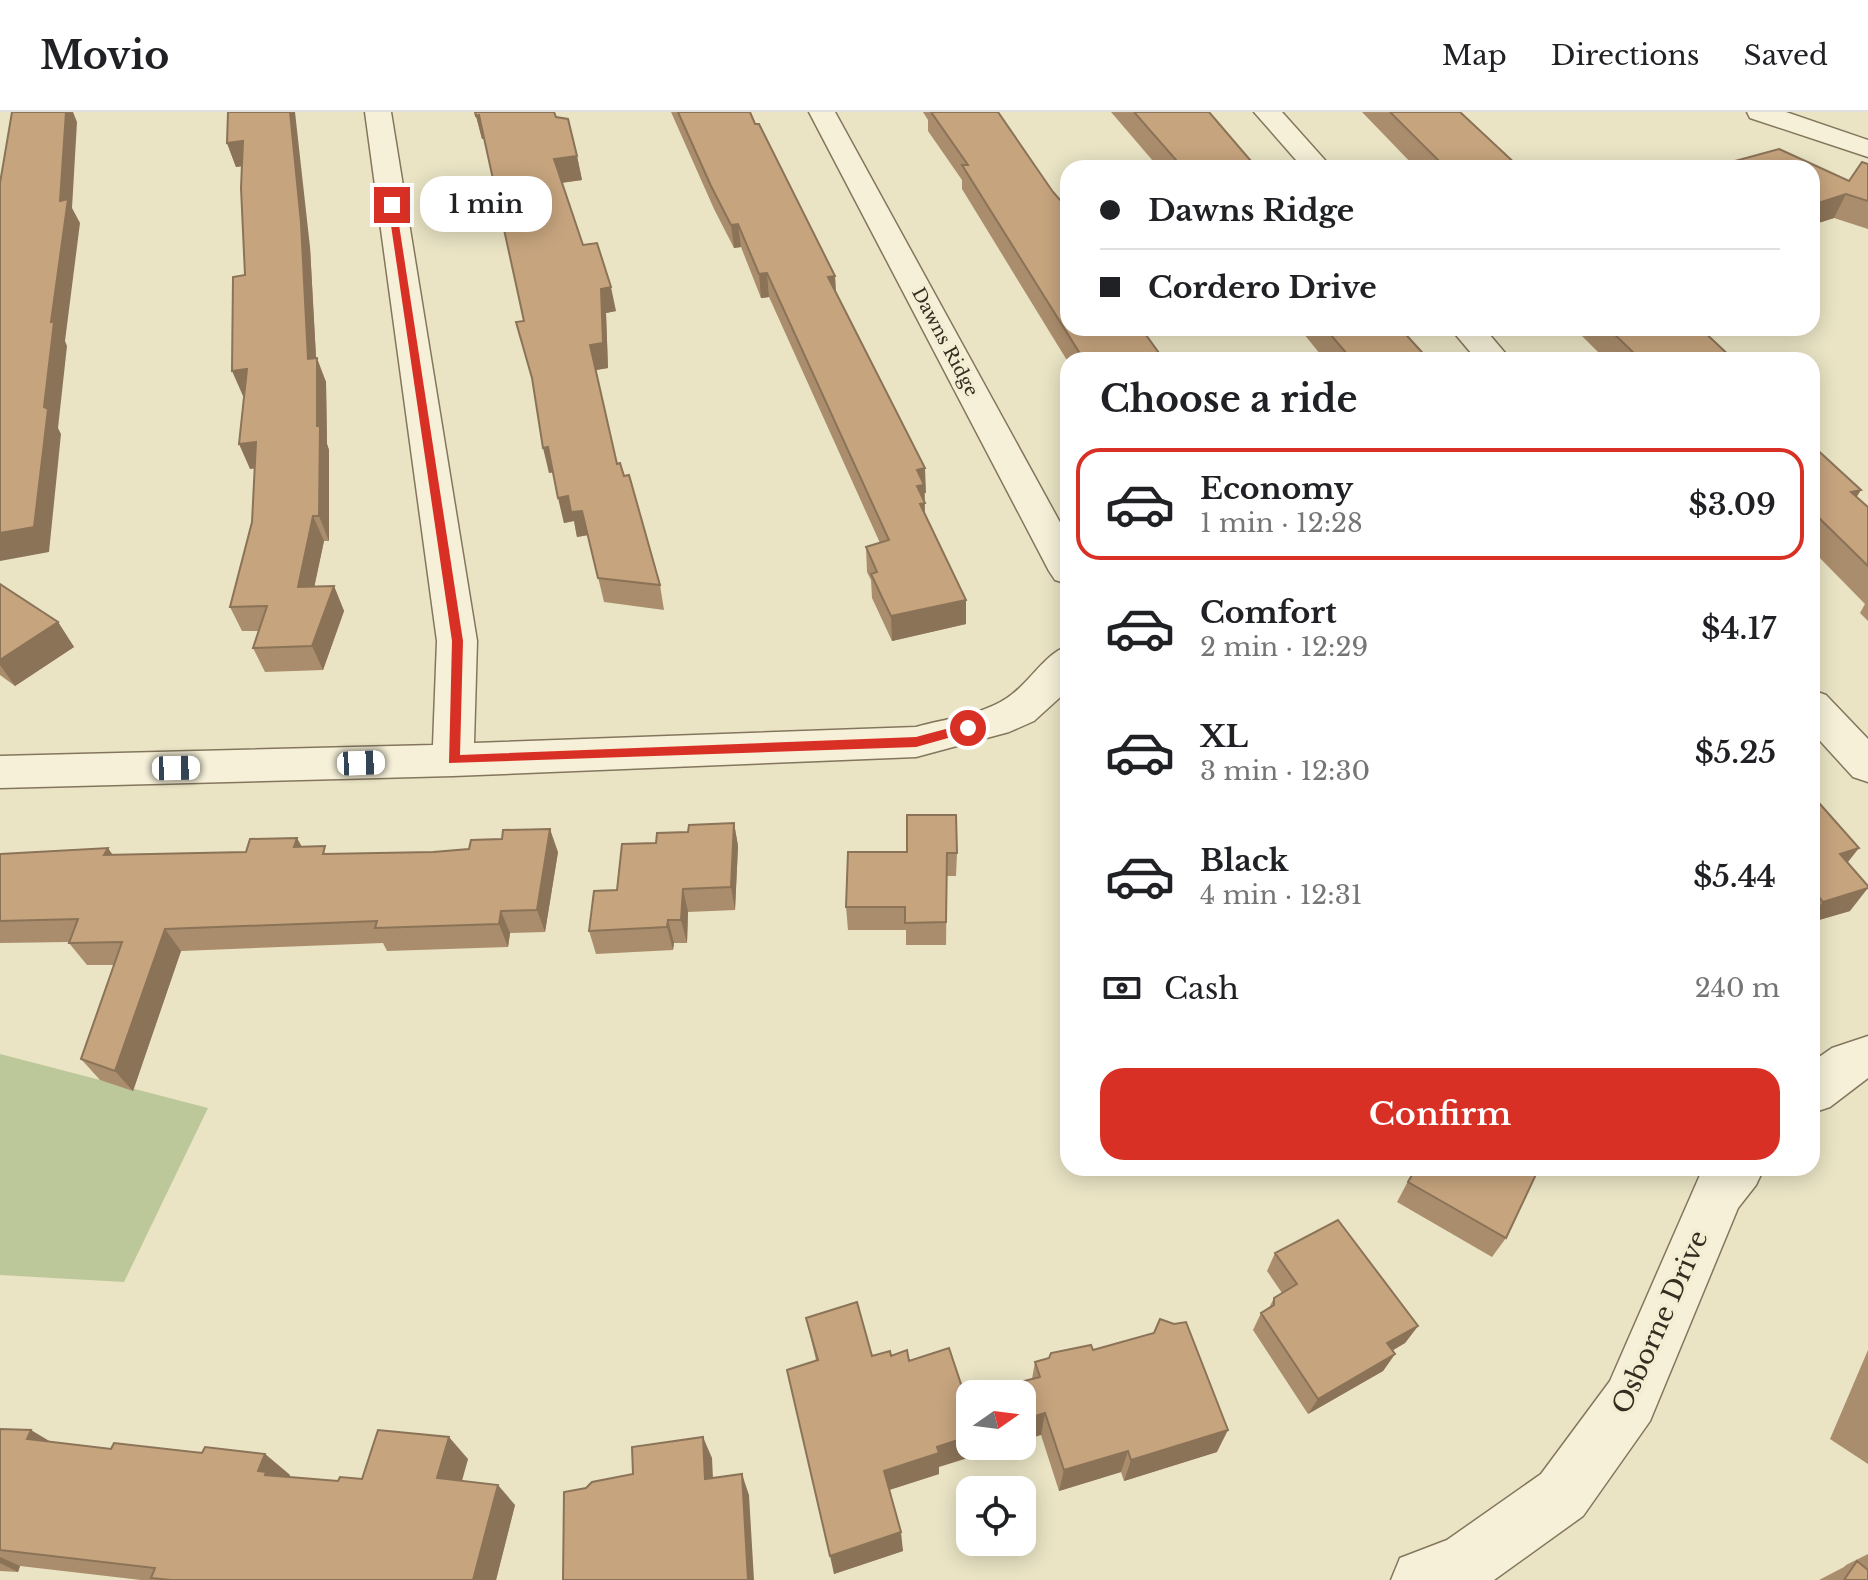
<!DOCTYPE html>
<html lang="en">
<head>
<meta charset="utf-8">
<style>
	body { margin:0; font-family:"Libre Baskerville",serif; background:#f2f2f2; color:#202124; height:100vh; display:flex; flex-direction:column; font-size:30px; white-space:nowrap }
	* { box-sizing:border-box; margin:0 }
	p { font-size:26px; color:#757577 }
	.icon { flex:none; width:44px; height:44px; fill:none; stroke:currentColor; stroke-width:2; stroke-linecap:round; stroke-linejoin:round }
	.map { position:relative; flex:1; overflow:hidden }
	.drawer { position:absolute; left:1060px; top:240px; width:760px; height:824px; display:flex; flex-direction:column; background:#fff; border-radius:24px; box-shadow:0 4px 20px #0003 }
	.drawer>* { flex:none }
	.hud { position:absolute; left:1060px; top:48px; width:760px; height:176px; border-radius:24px; box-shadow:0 4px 20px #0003; display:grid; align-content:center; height:176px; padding:0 40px; background:#fff }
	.needle { width:52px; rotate:76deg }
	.controls { position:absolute; left:956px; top:1268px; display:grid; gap:16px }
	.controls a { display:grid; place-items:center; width:80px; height:80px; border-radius:16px; background:#fff; box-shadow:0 4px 20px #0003; font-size:40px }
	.end { position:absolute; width:36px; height:36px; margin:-18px; border:10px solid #d93025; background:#fff; box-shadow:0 0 0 4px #fff }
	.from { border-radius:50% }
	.bubble { position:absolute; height:56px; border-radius:24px; background:#fff; box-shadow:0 4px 20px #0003; font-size:26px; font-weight:600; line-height:56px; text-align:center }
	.car { position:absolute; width:24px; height:48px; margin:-24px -12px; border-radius:10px; box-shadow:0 0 6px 2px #0007; background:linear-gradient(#fff 24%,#345 0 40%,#fff 0 76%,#345 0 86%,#fff 0) }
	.hud b { display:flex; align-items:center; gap:28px; height:76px; font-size:30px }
	.hud b+b { border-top:2px solid #e0e0e0 }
	.hud i { width:20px; height:20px; background:#202124 }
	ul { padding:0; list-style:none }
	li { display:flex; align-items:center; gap:24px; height:112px; margin:0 16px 12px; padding:0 24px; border:4px solid transparent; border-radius:24px }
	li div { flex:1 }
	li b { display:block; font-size:30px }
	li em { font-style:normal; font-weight:600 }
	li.selected { border-color:#d93025 }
	li>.icon { width:72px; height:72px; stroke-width:1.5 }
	h2 { padding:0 40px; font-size:36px; line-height:96px }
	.pay { display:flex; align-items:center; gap:20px; height:88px; padding:0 40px; font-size:30px }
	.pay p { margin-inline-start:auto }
	.button { display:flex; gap:16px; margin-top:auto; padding:16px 40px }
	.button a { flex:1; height:92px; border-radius:24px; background:#d93025; color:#fff; font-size:32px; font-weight:600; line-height:92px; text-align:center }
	header { display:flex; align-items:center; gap:48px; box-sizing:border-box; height:112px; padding:0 40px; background:#fff; border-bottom:2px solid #e0e0e0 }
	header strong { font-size:38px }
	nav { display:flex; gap:44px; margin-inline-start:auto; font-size:28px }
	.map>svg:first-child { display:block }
	.green { fill:#bdc89a }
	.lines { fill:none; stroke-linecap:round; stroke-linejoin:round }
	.minor-casing { stroke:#84765d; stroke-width:3 }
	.minor { fill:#f6f0d8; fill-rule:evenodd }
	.wall { fill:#aa8d6c }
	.shaded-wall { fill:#8b7358 }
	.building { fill:#c6a47e; stroke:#8b7358; stroke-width:2 }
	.route { fill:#d93025 }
	.labels { text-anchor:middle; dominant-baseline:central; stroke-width:7; stroke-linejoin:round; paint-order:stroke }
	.far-street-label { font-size:18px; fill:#352d1f; stroke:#f3edd4 }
	.near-street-label { font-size:26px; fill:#352d1f; stroke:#f3edd4 }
</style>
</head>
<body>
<header>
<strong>Movio</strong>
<nav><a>Map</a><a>Directions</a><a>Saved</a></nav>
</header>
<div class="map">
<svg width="1868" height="1468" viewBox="0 0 1868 1468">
	<rect width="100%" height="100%" fill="#eae4c5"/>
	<path class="green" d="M0 942 208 996 124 1170 0 1163Z"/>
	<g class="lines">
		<defs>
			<path id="minor" d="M365 0H391L477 529 474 631 916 615C944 607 982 603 1007 586 1029 572 1045 541 1068 534L1067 579 1034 609 1009 620 916 645 453 664 0 676V644L433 633 437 529Z
				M809 0H835L1068 425V472L1055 468 1049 459Z
				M1254 0H1282L1332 56H1303Z
				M1747 0H1786L1868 28V45L1750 6Z
				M1450 216H1484L1511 248H1477Z
				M1812 578 1826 583 1868 627V670L1853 665 1812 620Z
				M1868 924V966L1830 995 1812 1001V950L1832 936Z
				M1705 1056H1764L1756 1073 1738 1096 1650 1309 1583 1404 1494 1468H1391L1400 1446 1447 1428 1541 1362 1610 1269 1700 1063Z"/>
		</defs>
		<use href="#minor" class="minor-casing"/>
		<use href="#minor" class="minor"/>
	</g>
	<path class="wall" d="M475 0 577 44 582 68 562 71 583 133 616 199 606 201 608 256 596 258 617 352 660 473 664 498 604 490 588 423 577 425 574 409 564 411 553 360 549 361 524 209 484 27H482Z
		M671 0H750L835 164 836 180 925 356V402L966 512 892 529 872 486 871 468 867 460 866 435 880 431 769 185 761 186 741 135 734 136 714 97Z
		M923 0H998L1068 216 1164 248H1068V250L962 77V68L928 19V8Z
		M1111 0H1209L1257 56H1159Z
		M1362 0H1460L1520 56H1416Z
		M227 31 310 135 316 246 326 270 327 332 329 338V429H324L314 475 334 474 344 499 323 558 265 560 253 536 259 519H242L230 495 252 410 255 356 250 357 244 284H243L245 163 242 54 236 55Z
		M1779 37 1849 69 1862 50 1868 52V117L1834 106 1812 113V56H1718L1720 53Z
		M1299 216H1400L1429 248H1325Z
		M1574 216H1700L1734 248H1606Z
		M1812 333 1857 385 1868 395V509L1860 501 1865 492 1812 438Z
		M0 472 58 510 74 535 15 574 0 563Z
		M1812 683 1848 751 1850 799 1812 810Z
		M734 711 738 734 735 798 688 800 687 831H674L673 838 596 842 589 819 656 731 688 720Z
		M302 735 330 742 558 740 545 820 510 821 508 835 387 839 383 831 181 839 133 979 100 968 81 947 114 853H87L69 831V830L0 831V742L113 743 246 740Z
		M848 740 957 741 956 764H947L946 833H906V818H848L846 795Z
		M1415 1056H1539L1506 1126 1492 1145 1397 1090Z
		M1275 1141 1418 1214 1405 1231 1392 1239 1395 1242 1383 1259 1308 1302 1253 1218 1261 1201 1269 1196 1274 1186 1282 1181 1267 1159Z
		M806 1206 872 1244H891L939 1355V1362L889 1378 903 1439 834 1462 816 1248Z
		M1093 1238 1217 1340 1124 1369 1121 1360 1059 1379 1041 1323 1032 1267 1035 1250Z
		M1868 1238V1352L1830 1327Z
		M0 1317 51 1330 111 1337 265 1342 290 1363 289 1365 338 1369 362 1367 468 1347 461 1369 515 1393 496 1468H141L20 1454 18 1460 0 1459Z
		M1868 1442V1468H1819L1844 1455 1846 1453Z"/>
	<path class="shaded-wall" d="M66 0H73L77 10 72 96 80 111 65 229 67 234 58 316 61 322 49 440 0 449V421L44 295Z
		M290 0H295L310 135 317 263V246L326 270 327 332 329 338V429L319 404 317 314 308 247Z
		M479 3 485 27H482L476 4Z
		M243 29 252 53 236 55 227 31Z
		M577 44 582 68 559 71 554 47Z
		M1846 82 1834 106 1812 113V93Z
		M738 112 741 135 734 136 731 113Z
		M767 161 769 185 761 186 759 162Z
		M835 164 836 188 828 165Z
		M611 175 616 199 606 201 608 256 596 258 590 233 601 177Z
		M247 257 257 282 243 284 232 259Z
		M256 330 267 354 250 357 239 332Z
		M548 335 554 360 549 361 543 336Z
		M925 356 926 381H924L925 416 917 399V358Z
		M1861 378 1846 402 1851 380Z
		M568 384 582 399 588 423 577 425 574 409 564 411 558 386Z
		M313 404 324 429 309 500 298 475Z
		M334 474 344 499 323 558 312 534Z
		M966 488V512L892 529 891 504Z
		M58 510 74 535 15 574 0 553V548Z
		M734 711 738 734 735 798 731 775Z
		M550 717 558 740 545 820 537 798Z
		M297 726 310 749 294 735Z
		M108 736 124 759 104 743Z
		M1859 736 1841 759 1840 742Z
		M1868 776 1850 799 1812 810V803L1823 790Z
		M683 777 688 800 687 831 681 808Z
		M501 799 510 821 508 835 499 812Z
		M668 808 674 831 673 838 667 815Z
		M165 817 181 839 133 979 115 959Z
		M1418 1214 1405 1231 1375 1248 1387 1231Z
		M1395 1242 1383 1259 1308 1302 1318 1287Z
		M1045 1301 1041 1323 1022 1329V1308Z
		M31 1318 66 1339 27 1327Z
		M1228 1318 1217 1340 1124 1369 1131 1348Z
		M970 1324V1334H1006L939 1355V1362L886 1379 884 1359 937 1335Z
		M449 1325 468 1347 457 1387 437 1366Z
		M703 1325 712 1346 714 1388 705 1367Z
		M1128 1339 1121 1360 1059 1379 1064 1358Z
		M265 1342 290 1363 286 1375 258 1359Z
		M742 1362 749 1383 754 1468H748Z
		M498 1373 515 1393 496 1468H473Z
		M901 1420 903 1439 834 1462 830 1444Z
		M0 1445 20 1454 18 1460 0 1451Z"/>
	<path class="building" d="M12 0H66L60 89 68 87 51 210H54L44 295 48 297 34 415 0 421V71Z
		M228 0H290L301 111 308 247 317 246V314H320L319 404H313L298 475 334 474 312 534 253 536 267 494 230 495 252 410 256 330 239 332 247 257 232 259 233 165 245 163 241 76 243 29 227 31Z
		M475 0H554L556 5 568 7 577 44 554 47 583 133 597 131 611 175 601 177 603 231 590 233 617 352 620 351 624 364 629 363 660 473 598 466 582 399 571 400 568 384 558 386 548 335 543 336 532 266 516 210 524 209 479 3 476 4Z
		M678 0H750L755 12H759L835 164 828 165 925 356 917 358 924 373 917 374 925 391 920 392 966 488 891 504 871 462 877 460 866 435 889 428 767 161 759 162 738 112 731 113 711 74Z
		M931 0H998L1053 80 1060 88 1068 87V216H1141L1164 248H1084L962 53H968Z
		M1134 0H1209L1257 56H1183Z
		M1390 0H1460L1520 56H1446Z
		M1779 37 1849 69 1862 50 1868 52V89L1846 82 1812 93V56H1726L1720 53Z
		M1325 216H1400L1429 248H1352Z
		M1608 216H1700L1734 248H1641Z
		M1812 333 1861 378 1851 380 1868 395V454L1812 399Z
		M0 472 58 510 0 548Z
		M1812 683 1859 736 1840 742 1868 774V776L1823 790 1812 776Z
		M907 703H956L957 741H947L946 810 905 811V795H846L848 740H907Z
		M734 711 731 775 683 777 681 808H668L667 815 589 819 594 779 617 778 622 732 656 731 657 721 688 720 689 713Z
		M550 717 537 798 501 799 499 812 375 816 377 809 165 817 115 959 81 947 122 830 69 831 78 807 0 809V742L108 736 104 743 246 740 250 727 297 726 294 735 325 734 323 742 433 740 469 737 471 728 502 727 503 718Z
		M1416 1056H1539L1506 1126 1408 1070Z
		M1338 1108 1418 1214 1387 1231 1395 1242 1318 1287 1261 1201 1274 1193V1186L1297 1172 1275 1141Z
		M857 1190 872 1244 890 1239 891 1244 907 1238 909 1249 949 1236 965 1284 970 1283V1324L937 1335 939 1341 884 1359 901 1420 830 1444 787 1258 818 1248 806 1206Z
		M1160 1207 1174 1212 1186 1210 1228 1318 1131 1348 1128 1339 1064 1358 1045 1301 1022 1308V1282H973L1040 1265 1035 1250 1049 1246 1051 1241 1091 1233 1093 1238 1154 1221Z
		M0 1317 31 1318 27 1327 111 1337 114 1331 202 1341 205 1335 265 1342 258 1359 266 1360 265 1363 338 1369 340 1365 362 1367 378 1318 449 1325 437 1366 498 1373 473 1468H171L151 1466 155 1456 0 1438Z
		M703 1325 705 1367 742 1362 748 1468H563L564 1380 586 1376 592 1370 633 1362 632 1335Z
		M1857 1449 1868 1458V1468H1844Z"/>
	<path class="route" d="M392 91 396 93 463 529 460 643 916 625 968 611 973 613V619L916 635 449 651 452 529 388 93Z"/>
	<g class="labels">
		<g class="far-street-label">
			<text transform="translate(945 230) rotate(62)">Dawns Ridge</text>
		</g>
		<g class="near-street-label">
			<text transform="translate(1660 1210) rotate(-66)">Osborne Drive</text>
		</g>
	</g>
</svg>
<div class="controls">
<a><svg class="needle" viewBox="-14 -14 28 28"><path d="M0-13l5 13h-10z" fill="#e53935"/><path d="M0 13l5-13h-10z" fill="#757577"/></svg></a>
<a><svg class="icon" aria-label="locate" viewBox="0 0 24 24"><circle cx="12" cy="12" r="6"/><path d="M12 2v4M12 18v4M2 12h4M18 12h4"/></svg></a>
</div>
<i class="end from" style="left:968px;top:616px"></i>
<i class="end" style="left:392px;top:93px"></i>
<div class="bubble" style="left:420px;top:64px;width:132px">1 min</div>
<i class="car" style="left:361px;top:651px;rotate:88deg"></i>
<i class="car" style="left:176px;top:656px;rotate:89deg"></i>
<div class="hud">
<b><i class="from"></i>Dawns Ridge</b>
<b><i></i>Cordero Drive</b>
</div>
<section class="drawer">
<h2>Choose a ride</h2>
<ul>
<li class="selected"><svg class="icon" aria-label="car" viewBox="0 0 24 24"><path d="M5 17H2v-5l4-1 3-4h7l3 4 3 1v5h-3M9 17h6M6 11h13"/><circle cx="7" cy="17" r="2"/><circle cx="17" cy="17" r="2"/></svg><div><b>Economy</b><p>1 min · 12:28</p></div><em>$3.09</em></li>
<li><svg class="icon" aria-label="car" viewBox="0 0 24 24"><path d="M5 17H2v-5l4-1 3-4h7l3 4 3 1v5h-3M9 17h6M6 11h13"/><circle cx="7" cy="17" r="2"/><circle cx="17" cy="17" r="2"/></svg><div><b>Comfort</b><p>2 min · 12:29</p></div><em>$4.17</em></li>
<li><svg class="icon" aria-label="car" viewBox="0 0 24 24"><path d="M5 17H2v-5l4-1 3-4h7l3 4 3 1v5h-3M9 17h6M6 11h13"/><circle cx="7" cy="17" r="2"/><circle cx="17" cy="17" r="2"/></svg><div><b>XL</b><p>3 min · 12:30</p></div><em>$5.25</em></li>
<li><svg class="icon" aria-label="car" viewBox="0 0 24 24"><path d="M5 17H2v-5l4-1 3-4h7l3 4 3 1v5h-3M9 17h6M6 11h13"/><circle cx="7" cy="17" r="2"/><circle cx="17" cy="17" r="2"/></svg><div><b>Black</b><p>4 min · 12:31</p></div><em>$5.44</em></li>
</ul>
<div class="pay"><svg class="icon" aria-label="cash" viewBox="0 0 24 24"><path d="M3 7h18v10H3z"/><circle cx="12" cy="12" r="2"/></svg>Cash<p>240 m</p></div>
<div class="button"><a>Confirm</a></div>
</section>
</div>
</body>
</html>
